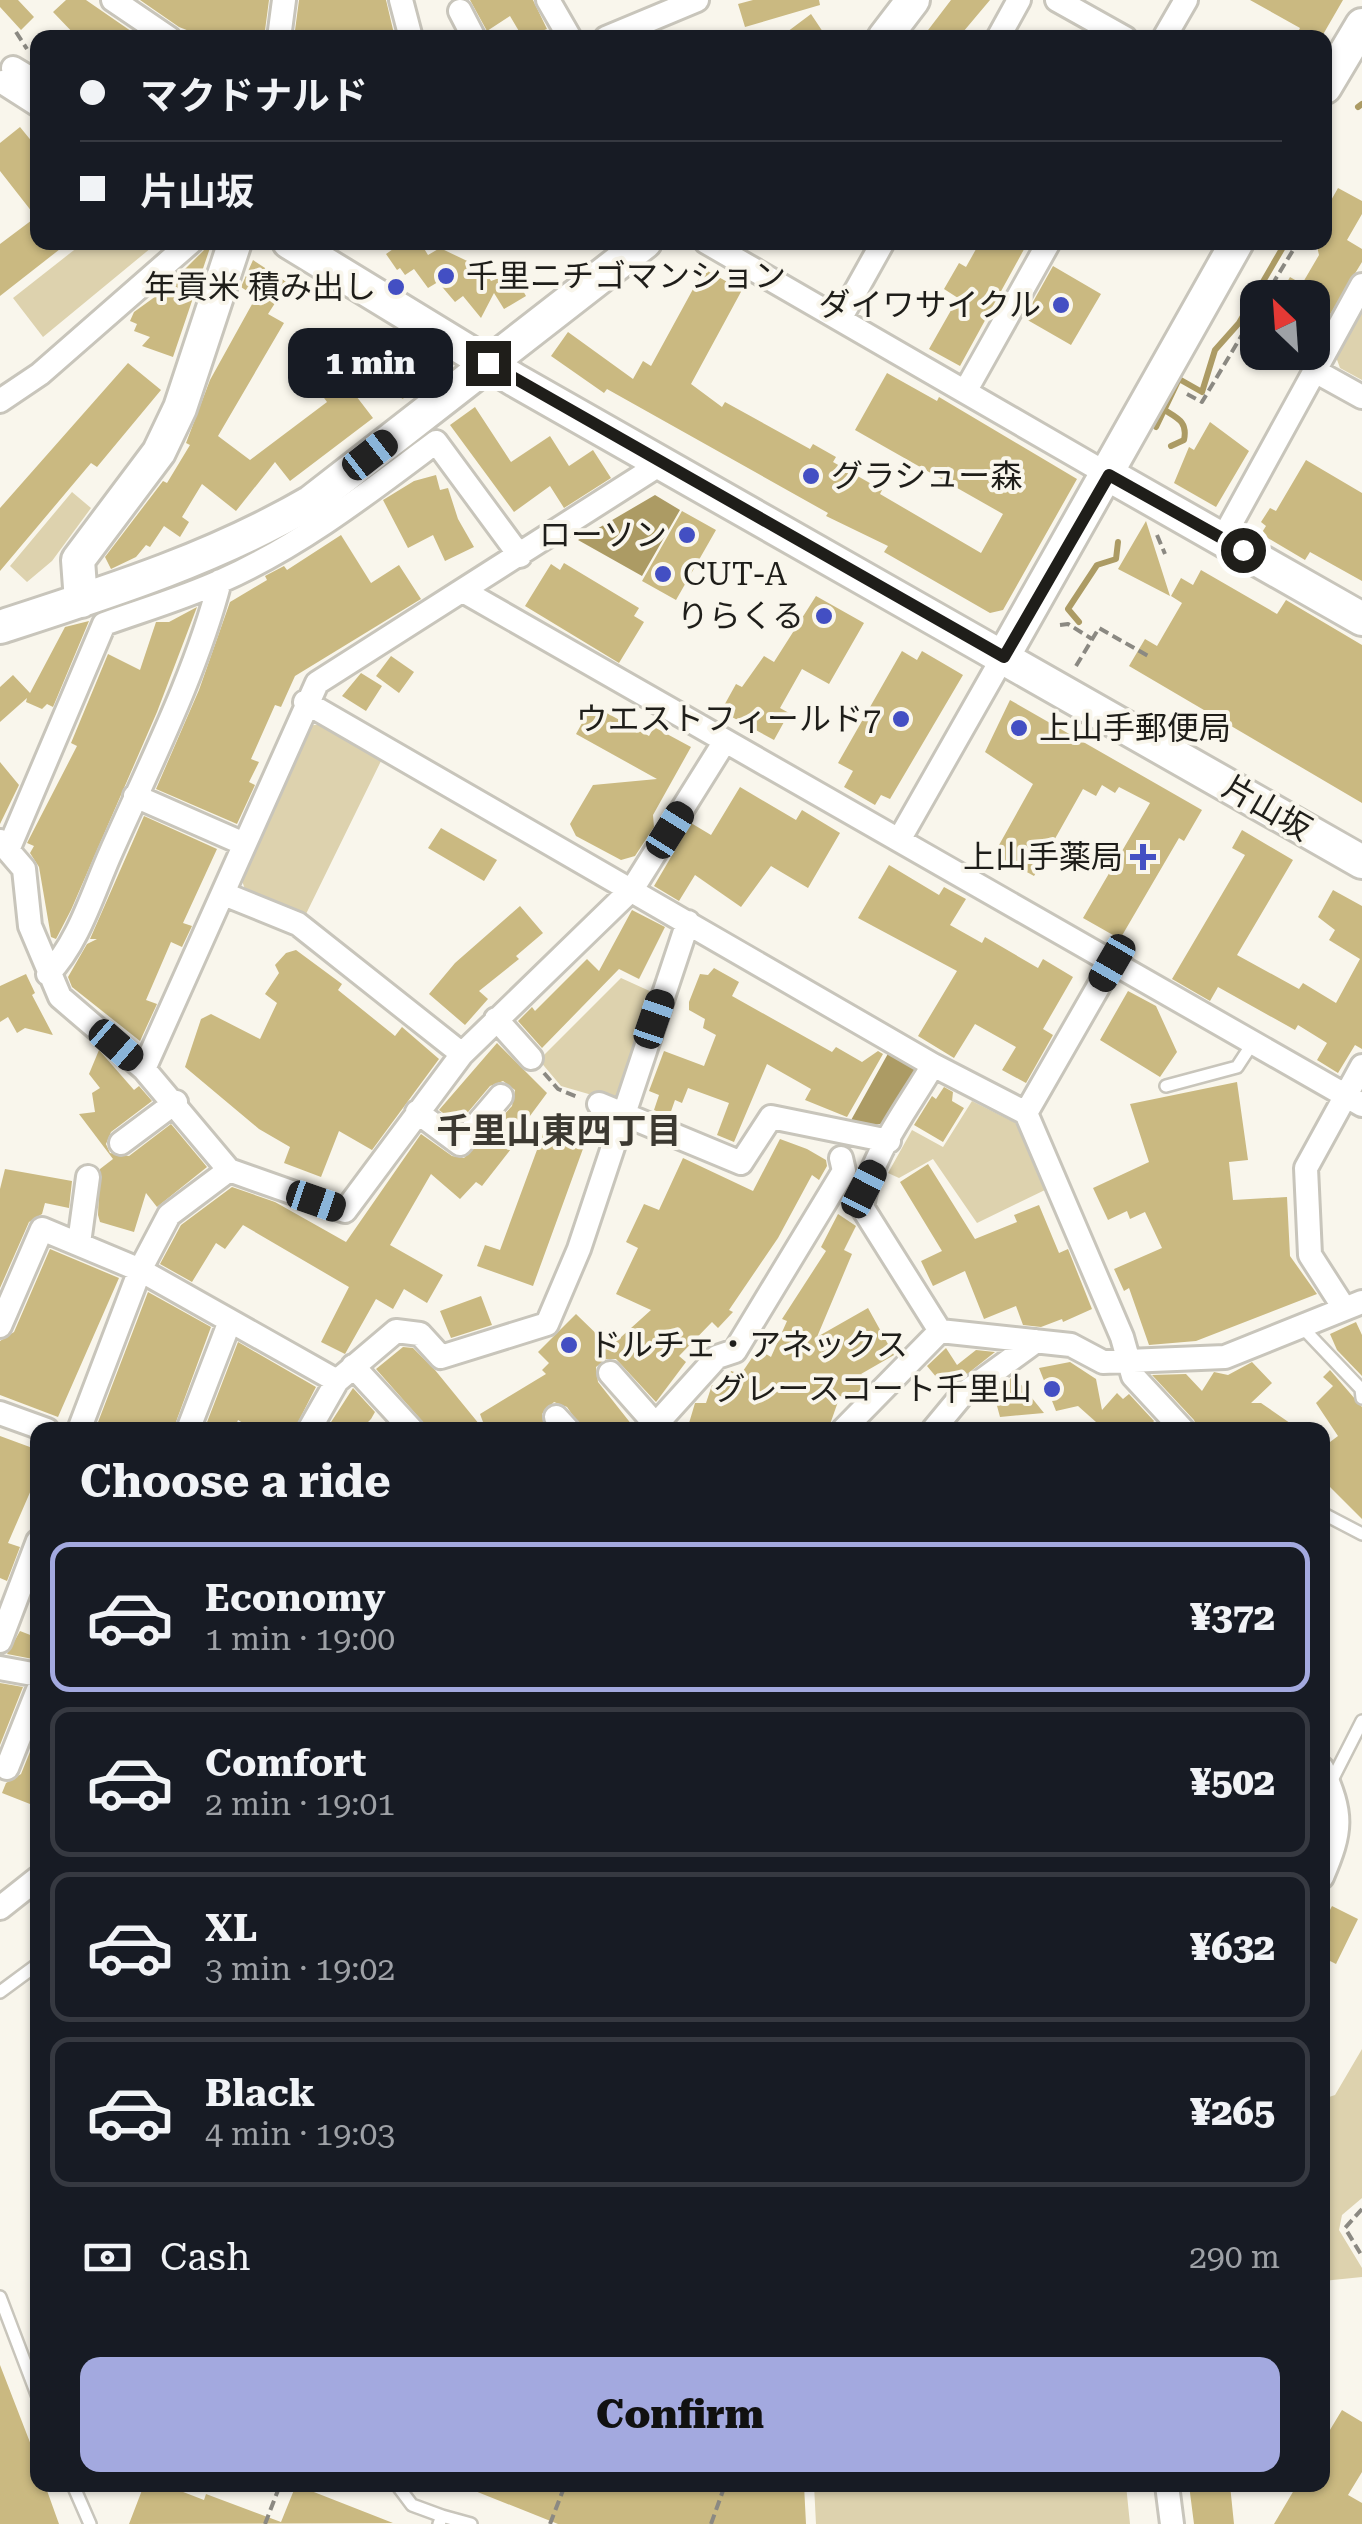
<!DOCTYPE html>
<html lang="en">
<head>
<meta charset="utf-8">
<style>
	body { margin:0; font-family:"Roboto Serif","Noto Sans JP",serif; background:#242831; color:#f1f3f6; height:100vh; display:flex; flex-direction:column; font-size:38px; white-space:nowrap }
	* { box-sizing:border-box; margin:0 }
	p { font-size:32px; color:#9ea1a6 }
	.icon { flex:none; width:55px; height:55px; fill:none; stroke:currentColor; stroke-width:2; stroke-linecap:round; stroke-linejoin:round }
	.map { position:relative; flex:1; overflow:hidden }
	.drawer { position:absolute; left:30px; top:1422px; width:1300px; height:1070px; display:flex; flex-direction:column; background:#171b24; border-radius:20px; box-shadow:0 2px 8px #0004 }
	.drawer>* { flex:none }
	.banner { position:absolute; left:30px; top:30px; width:1302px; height:220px; border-radius:20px; box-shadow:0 2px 8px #0004; display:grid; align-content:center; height:220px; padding:0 50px; background:#171b24 }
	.needle { width:65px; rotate:335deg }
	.buttons { position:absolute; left:1240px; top:280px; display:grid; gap:20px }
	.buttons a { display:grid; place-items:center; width:90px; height:90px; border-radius:20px; background:#171b24; box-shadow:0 2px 8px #0004; font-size:50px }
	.end { position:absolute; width:45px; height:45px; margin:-22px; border:12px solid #1f1e1a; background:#fff; box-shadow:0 0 0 5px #fff }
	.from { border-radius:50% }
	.bubble { position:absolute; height:70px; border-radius:20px; background:#171b24; box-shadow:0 2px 8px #0004; font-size:32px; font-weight:800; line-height:70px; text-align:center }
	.car { position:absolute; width:30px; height:60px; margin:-30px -15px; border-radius:12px; box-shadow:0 0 8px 2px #0007; background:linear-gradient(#222 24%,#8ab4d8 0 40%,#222 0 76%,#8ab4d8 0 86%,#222 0) }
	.banner b { display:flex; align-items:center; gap:35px; height:95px; font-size:38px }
	.banner b+b { border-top:2px solid #363941 }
	.banner i { width:25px; height:25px; background:#f1f3f6 }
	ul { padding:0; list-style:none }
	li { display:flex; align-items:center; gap:30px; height:150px; margin:0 20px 15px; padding:0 30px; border:5px solid #363941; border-radius:20px }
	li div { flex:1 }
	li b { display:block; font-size:38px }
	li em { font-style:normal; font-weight:800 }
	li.active { border-color:#a3a9df }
	li>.icon { width:90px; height:90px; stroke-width:1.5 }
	h2 { padding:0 50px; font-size:45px; line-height:120px }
	.pay { display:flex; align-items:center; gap:25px; height:110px; padding:0 50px; font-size:38px }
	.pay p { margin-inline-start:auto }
	.cta { display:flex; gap:20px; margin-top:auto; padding:20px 50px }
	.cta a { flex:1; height:115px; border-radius:20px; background:#a3a9df; color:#111; font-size:40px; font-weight:800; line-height:115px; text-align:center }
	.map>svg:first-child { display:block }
	.green { fill:#ddd2ae }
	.water { fill:#ac9b64 }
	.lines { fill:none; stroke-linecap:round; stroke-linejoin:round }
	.stream { stroke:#ac9b64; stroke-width:6 }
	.building { fill:#cab981 }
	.lane-casing { stroke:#c8c5bb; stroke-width:16 }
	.street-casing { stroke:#c8c5bb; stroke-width:28 }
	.secondary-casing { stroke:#c8c5bb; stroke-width:38 }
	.path { stroke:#8b8982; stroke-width:4; stroke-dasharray:10 5; stroke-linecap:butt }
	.lane { stroke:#fff; stroke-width:11 }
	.street { stroke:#fff; stroke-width:22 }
	.secondary { stroke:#fff; stroke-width:32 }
	.route { stroke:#1f1e1a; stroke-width:12 }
	.poi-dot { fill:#434fc3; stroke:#f9f6ec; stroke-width:4 }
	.labels { text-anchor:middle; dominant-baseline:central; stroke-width:8; stroke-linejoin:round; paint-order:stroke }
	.poi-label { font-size:32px; fill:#1f1e1a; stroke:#f9f6ec; text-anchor:end }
	.street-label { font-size:32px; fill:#1f1e1a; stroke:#f9f6ec }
	.neighbourhood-label { font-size:35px; font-weight:bold; fill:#3c3931; stroke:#f9f6ec }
</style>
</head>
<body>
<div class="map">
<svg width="1362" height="2524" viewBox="0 0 1362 2524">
	<rect width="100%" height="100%" fill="#f9f6ec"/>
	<path class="green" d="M83 243H157L43 337 13 298Z
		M1362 306V380L1340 368 1335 354Z
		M72 492 91 508 52 561 27 582 10 566Z
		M322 724 382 759 305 916 246 892 241 878 307 726Z
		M621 978 654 993 616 1102 561 1086 539 1060Z
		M972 1101 1018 1124 1047 1189 977 1223 933 1159 899 1178 888 1173 912 1130 943 1147Z
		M1362 2049V2198L1342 2215 1339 2230 1362 2268V2277L1323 2281V2099L1335 2095Z
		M814 2485H1126L1130 2524H816Z"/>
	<path class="water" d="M655 495 680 510 642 576 578 540Z
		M890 1050 912 1062 916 1074C895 1112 898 1133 850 1122Z"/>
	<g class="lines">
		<path class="stream" d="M1358 107 1362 104
			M1163 409C1177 418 1188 421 1184 440L1171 446
			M1156 427 1179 379 1202 392 1215 350 1239 323 1286 242
			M1079 622 1068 609 1097 565 1116 559 1118 542"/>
	</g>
	<path class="building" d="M0 0H18L34 17 21 30 0 7Z
		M66 0H86L141 38H78L53 12Z
		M140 0H269L264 38H207L179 27Z
		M299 0H386L395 38H294Z
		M470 0H533L547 29 523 38 510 16 487 31Z
		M753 0H819L820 5 745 27 738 4Z
		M951 0H990L958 38H922Z
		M1250 0H1343L1321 38H1295L1300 28Z
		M811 14 827 38H779Z
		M20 127 38 149V242H69L0 296V244L36 217 0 171V143Z
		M1338 188 1362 201V214L1347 240 1362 249V262L1312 344V298H1278L1290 277 1302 284 1319 255 1316 242H1325V211Z
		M212 242 173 357 142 346 150 337 134 331 137 324 130 321 134 312 163 291Z
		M403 242H420L428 255 440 248 484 269 491 281 513 273 526 296 504 309 494 293 481 318 463 296 455 302 438 282 428 288 414 269 405 275 400 268 397 270 386 254Z
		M980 242H1028L960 366 929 349 958 298 944 289 959 263 966 267Z
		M253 260 288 283 268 314 284 323 218 436 250 460 327 402 319 391 340 375 373 418 290 481 275 462 236 511 202 484 182 517 189 522 180 537 164 526 150 547 146 545 136 557 111 569 105 557 163 481 167 483 190 445 186 443 210 380 256 297 241 287Z
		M1053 266 1101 294 1071 345 1024 318Z
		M704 269 742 290 691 384 722 407 725 402 810 449 813 444 836 457 833 462 882 490 880 494 981 553 1003 514 855 430 887 373 937 401 939 397 1077 479 1003 610 990 613 884 552 888 546 826 516 828 513 607 389 604 393 551 356 568 332 633 379 643 361 651 366Z
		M358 331 405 358 412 384 403 399 339 362Z
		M128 363 161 390 97 467 91 463 0 571V508Z
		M475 407 511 462 550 436 569 466 593 450 611 478 564 508 550 486 514 512 450 425Z
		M1210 422 1249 451 1216 507 1174 483 1189 447 1194 450Z
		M1306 460 1362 493V581L1310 552 1305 560 1261 534 1266 526 1261 522 1270 508 1276 511Z
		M436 475 440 490 448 488 458 519 474 547 445 561 433 535 408 548 383 500 414 481Z
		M682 511 716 530 676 600 642 581Z
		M1146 521 1170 596 1118 569Z
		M341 535 371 583 399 565 421 599 295 676 281 707 275 705 251 759 259 762 249 782 255 785 237 824 156 789 199 690 230 602 267 580 265 576 284 566 287 570Z
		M564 563 639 608 634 616 644 622 619 663 525 606 551 564 560 570Z
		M1201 570 1277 614 1286 600 1362 645V803L1129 666 1145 639 1157 646 1182 603 1171 596 1181 578 1193 585Z
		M816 596 864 623 829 684 802 669 780 708 789 713 774 740 721 711 736 684 742 687 764 656 774 662Z
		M197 607 157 712 71 910 56 939 51 937 39 867 30 853 34 846 27 843 77 746 71 743 108 654 140 670 156 622H169Z
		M89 621 53 707 47 704 42 709 26 702 27 698 0 722V687L13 675 30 693 65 627Z
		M902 651 917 660 922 651 963 675 890 799 881 795 875 805 844 787 853 771 838 763Z
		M391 656 414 672 399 693 376 676Z
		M361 673 382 686 366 711 342 696Z
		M1010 700 1202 810 1184 841 1179 838 1120 939 1083 918 1150 803 1119 787 1115 793 1102 785 1096 796 1083 789 1034 876 994 854 1033 784 985 752Z
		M592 705 649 736 654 727 691 747 653 815 654 827 635 856 621 860 576 836 570 824 593 785 657 779 576 734Z
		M0 762 19 785 0 824Z
		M740 787 796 820 802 810 840 833 808 888 771 866 741 907 695 875 679 901 654 886 691 823 711 835Z
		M144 816 217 849 183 923 192 926 182 947 171 942 146 1000 157 1004 140 1041 72 987 68 977 87 944 97 939H90Z
		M441 828 497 860 484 881 428 848Z
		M1242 830 1293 860 1237 955 1299 989 1303 983 1336 1003 1360 959 1329 940 1335 930 1318 917 1333 890 1362 906V1049L1355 1045 1338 1073 1317 1060 1327 1043 1298 1025 1295 1030 1218 987 1210 1001 1172 979 1245 855 1232 848Z
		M889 865 939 895 944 887 966 899 950 925 982 943 985 937 1038 968 1043 959 1073 977 1043 1029 1053 1035 1026 1083 1002 1070 1016 1047 975 1024 954 1058 918 1036 957 971 858 918Z
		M520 906 543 933 516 956 519 959 479 991 488 999 465 1025 429 994 455 963Z
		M632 910 665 927 639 979 619 969 542 1048 518 1021 532 1007 535 1011 587 959 599 971Z
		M296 950 342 984 338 990 395 1036 402 1027 439 1059 372 1150 339 1131 321 1177 284 1163 290 1147 259 1129 185 1067 201 1019 211 1014 260 1039 277 1003 265 994 279 973 275 965 286 953Z
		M714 968 739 982 732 996 832 1052 836 1047 862 1062 878 1051 883 1054 847 1117 805 1100 811 1089 767 1064 734 1142 717 1135 729 1103 688 1088 682 1103 675 1100 669 1117 654 1110 659 1095 649 1091 664 1051 704 1066 716 1035 703 1028 705 1019 689 1010V1002L700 974 708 975Z
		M26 974 35 993 32 995 53 1035 25 1028 17 1033 8 1017 0 1022V986Z
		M1128 991 1156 1006 1177 1052 1160 1077 1100 1040Z
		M497 1043 547 1093 524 1124 529 1126 482 1186 476 1182 460 1199 431 1174 390 1245 443 1275 427 1303 404 1289 393 1309 376 1299 345 1354 321 1342 349 1287 243 1225 225 1249 216 1243 192 1282 160 1264 181 1225 232 1187 275 1202 346 1242 421 1134 452 1156 464 1158 512 1106 515 1090 503 1081 490 1086 458 1124 439 1110Z
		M99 1050 134 1090 139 1086 152 1101 111 1132 106 1144 110 1153 129 1156 171 1124 207 1167 157 1207 146 1193 134 1232 100 1222 98 1215 100 1169 113 1159 79 1114 95 1112 92 1093 100 1088 89 1074Z
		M1237 1082 1248 1160 1229 1162 1233 1200 1287 1197 1290 1256 1317 1294 1196 1341 1149 1345 1129 1288 1124 1291 1114 1269 1162 1248 1145 1212 1130 1219 1127 1211 1108 1220 1093 1188 1149 1162 1130 1104Z
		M944 1087 953 1092 952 1101 964 1108 943 1142 914 1125 932 1096 936 1099Z
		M544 1131 584 1146 533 1286 477 1266 485 1245 500 1250Z
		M780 1139 807 1149 826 1160 827 1166 819 1180 812 1175 778 1238 729 1310 733 1312 718 1328 712 1322 679 1356 686 1362 656 1402 616 1359H606L596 1367 598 1382 636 1430H583L567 1407 554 1402 542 1414 548 1430H486L480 1414 546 1374 542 1370 549 1363 538 1352 576 1314 610 1347 651 1310 616 1294 638 1248 626 1242 644 1204 659 1210 683 1158 753 1191Z
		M928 1164 975 1239 1017 1222 1014 1215 1039 1205 1059 1253 1068 1249 1092 1309 1063 1322 1062 1319 1041 1327 1023 1325 1016 1306 984 1319 965 1271 933 1286 921 1261 942 1251 900 1182Z
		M5 1169 72 1181 69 1208 45 1203 42 1214 29 1222 0 1288V1189Z
		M838 1214 856 1226 844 1250 852 1254 817 1337 868 1308 894 1355 861 1374 870 1379 850 1401 840 1396 828 1430H687L695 1403H706L712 1385 725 1390 731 1371 741 1374 758 1349 771 1357 787 1321 782 1319 826 1251 821 1247Z
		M50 1249 119 1278 58 1417 0 1395V1341L14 1332Z
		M148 1292 211 1327 173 1430H95Z
		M481 1296 492 1325 451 1338 440 1311Z
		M1356 1322 1362 1335V1376L1337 1350 1330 1334Z
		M238 1342 316 1387 294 1430H254L238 1420 234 1430H204Z
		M403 1347 413 1348 435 1370 484 1430H430L376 1369Z
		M946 1348 957 1365 976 1350 995 1352 947 1390 927 1366Z
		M1070 1362 1096 1379 1102 1410 1117 1393 1123 1399 1129 1394 1154 1421 1147 1430H1105L1078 1406 1056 1411 1039 1368Z
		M1252 1362 1272 1383 1251 1403H1261L1300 1430H1198L1194 1420 1152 1375 1186 1374 1202 1391 1214 1372 1228 1375Z
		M1330 1370 1362 1407V1519L1322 1479V1448L1338 1436 1316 1403 1333 1386 1323 1377Z
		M1014 1376 1015 1377 1044 1413 1000 1417 993 1391Z
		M353 1388 375 1412 371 1419 360 1430H326Z
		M0 1436 38 1450V1474L8 1543 20 1547 7 1581 0 1578Z
		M20 1631 38 1638V1660L7 1654Z
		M0 1683 23 1687 0 1745Z
		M38 1732V1786L30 1804 2 1793 6 1783 21 1774Z
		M1332 1906 1358 1919 1336 1964 1322 1957V1925Z
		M0 2365 38 2463V2485H45L59 2524H0Z
		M1342 2410 1362 2422V2472L1348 2495 1362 2503V2524H1274L1297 2485H1322V2443Z
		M144 2485H165L204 2500 206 2494 281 2522 296 2485 393 2523 129 2524Z
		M460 2485H804L806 2524H558Z
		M1189 2485H1230L1234 2524H1194Z"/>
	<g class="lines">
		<defs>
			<path id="lane" d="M1166 1086 1237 1067 1254 1041
				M1301 1326 1361 1389 1362 1398
				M1322 1513 1362 1534
				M1330 1784 1362 1721
				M0 1992 38 1964
				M0 2297 38 2397
				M73 2485 90 2524
				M397 2485 412 2505 442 2516 439 2524
				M442 2516 471 2524"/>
			<path id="street" d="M113 0 169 38
				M401 0 411 38
				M548 0 570 38
				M1057 0 1125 38
				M460 11 474 38
				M279 38 284 0
				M606 38 697 0
				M998 38 1019 0
				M1164 38 1186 0
				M13 68 38 83
				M2 82 38 105
				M706 242 1109 475
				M840 319 883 242
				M1315 371 1362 397
				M966 390 1049 242
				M0 401 40 374 191 242
				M1223 538 1362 285
				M465 592 1362 1105
				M305 702 933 1065 1026 1113 1122 1337 1133 1376 1183 1430
				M135 796 242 843
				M899 840 1003 657
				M0 841 24 869 30 926 60 997 144 1069 229 1170
				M8 850 104 624C143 610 184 598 221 581 300 546 368 493 436 442L520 556
				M224 894 298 924 462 1054
				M48 974C79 942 93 892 111 852 150 764 196 674 220 581
				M496 1019 531 1058
				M933 1065C908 1108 869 1157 862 1207L940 1331
				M144 1069 317 683 662 463
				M599 1104 741 1163 771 1117 889 1141
				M417 1112 460 1144 501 1096
				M1026 1113 1112 963
				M121 1143 176 1102
				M79 1243 88 1177
				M1344 1308 1310 1255 1306 1168 1362 1066
				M0 1326 42 1229 140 1270 337 1381
				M940 1331 1071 1345 1103 1362 1225 1357 1362 1302
				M353 1366 412 1430
				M610 1373 656 1425
				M0 1413 47 1430
				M556 1417 568 1430
				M79 1430 140 1270 169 1215 229 1170 345 1211 462 1054 633 888 725 741
				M188 1430 230 1321
				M309 1430 337 1381 396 1331 420 1334 441 1357 547 1324 579 1249 688 922
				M651 1430 717 1357 735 1351 844 1171 841 1158
				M843 1430 940 1331
				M933 1430 962 1395 1036 1341
				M0 1641 38 1541
				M0 1668 38 1675
				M7 1768 38 1690
				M1322 1768C1343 1815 1342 1830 1322 1877
				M0 1908 38 1878
				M1167 2485 1172 2524"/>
			<path id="secondary" d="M884 38 913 0
				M1325 87 1362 25
				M289 242 515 380 1362 862
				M1109 475 1362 619
				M81 601 78 560 159 452 180 408 235 242
				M0 627C108 592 213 559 311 502L645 242
				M1003 657 1237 242"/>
		</defs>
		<use href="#lane" class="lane-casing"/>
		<use href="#street" class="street-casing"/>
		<use href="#secondary" class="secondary-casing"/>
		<path class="path" d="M16 32 27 49
			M1264 298 1298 242
			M1187 394 1202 402 1258 308
			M1157 535 1165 554
			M1060 625 1068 624 1092 639
			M694 628 702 613
			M1076 666 1099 628 1150 657
			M544 1073 558 1089 580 1098
			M1362 2209 1345 2228 1362 2256
			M265 2524 280 2485
			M550 2524 565 2485
			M711 2524 725 2485"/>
		<use href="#lane" class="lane"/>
		<use href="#street" class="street"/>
		<use href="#secondary" class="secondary"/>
	</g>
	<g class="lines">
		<path class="route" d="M488 363 1004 657 1109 475 1243 550"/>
	</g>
	<g class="poi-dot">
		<circle cx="446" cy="276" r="10"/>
		<circle cx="396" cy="287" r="10"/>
		<circle cx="1061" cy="305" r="10"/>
		<circle cx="811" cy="476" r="10"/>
		<circle cx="687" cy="535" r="10"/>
		<circle cx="663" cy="574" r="10"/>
		<circle cx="824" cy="616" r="10"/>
		<circle cx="901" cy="719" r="10"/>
		<circle cx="1019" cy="728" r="10"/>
		<path d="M1138 842h10v10h10v10h-10v10h-10v-10h-10v-10h10z"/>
		<circle cx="569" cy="1345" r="10"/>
		<circle cx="1052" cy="1389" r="10"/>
	</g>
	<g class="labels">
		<g class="poi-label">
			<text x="466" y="276" text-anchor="start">千里ニチゴマンション</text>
			<text x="376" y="287">年貢米 積み出し</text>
			<text x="1041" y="305">ダイワサイクル</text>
			<text x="831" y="476" text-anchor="start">グラシュー森</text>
			<text x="667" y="535">ローソン</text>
			<text x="683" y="574" text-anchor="start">CUT-A</text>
			<text x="804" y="616">りらくる</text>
			<text x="881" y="719">ウエストフィールド7</text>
			<text x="1039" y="728" text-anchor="start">上山手郵便局</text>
			<text x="1123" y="857">上山手薬局</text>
			<text x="589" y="1345" text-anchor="start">ドルチェ・アネックス</text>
			<text x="1032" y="1389">グレースコート千里山</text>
		</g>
		<g class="street-label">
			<text transform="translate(1267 808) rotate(30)">片山坂</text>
		</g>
		<g class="neighbourhood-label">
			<text x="559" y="1131">千里山東四丁目</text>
		</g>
	</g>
</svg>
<div class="buttons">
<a><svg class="needle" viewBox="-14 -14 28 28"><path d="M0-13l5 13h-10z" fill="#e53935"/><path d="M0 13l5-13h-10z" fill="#9ea1a6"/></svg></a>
</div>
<i class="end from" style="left:1243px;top:550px"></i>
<i class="end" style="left:488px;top:363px"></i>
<div class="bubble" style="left:288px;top:328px;width:165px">1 min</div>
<i class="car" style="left:370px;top:455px;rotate:52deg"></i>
<i class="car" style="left:670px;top:830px;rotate:32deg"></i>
<i class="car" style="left:1112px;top:963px;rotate:210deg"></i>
<i class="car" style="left:654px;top:1019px;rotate:19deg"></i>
<i class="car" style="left:116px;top:1045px;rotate:131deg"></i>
<i class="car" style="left:864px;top:1189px;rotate:27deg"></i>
<i class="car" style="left:316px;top:1201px;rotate:109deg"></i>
<div class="banner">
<b><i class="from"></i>マクドナルド</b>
<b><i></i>片山坂</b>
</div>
<section class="drawer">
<h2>Choose a ride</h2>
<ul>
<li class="active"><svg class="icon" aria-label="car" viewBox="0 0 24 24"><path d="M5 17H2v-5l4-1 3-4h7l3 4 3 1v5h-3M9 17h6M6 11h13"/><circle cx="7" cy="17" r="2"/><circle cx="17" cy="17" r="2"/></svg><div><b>Economy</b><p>1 min · 19:00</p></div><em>¥372</em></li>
<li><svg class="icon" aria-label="car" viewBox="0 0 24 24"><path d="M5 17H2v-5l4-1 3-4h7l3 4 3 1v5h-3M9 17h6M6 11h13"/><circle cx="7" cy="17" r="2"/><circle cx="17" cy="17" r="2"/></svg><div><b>Comfort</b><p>2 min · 19:01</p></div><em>¥502</em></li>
<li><svg class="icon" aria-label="car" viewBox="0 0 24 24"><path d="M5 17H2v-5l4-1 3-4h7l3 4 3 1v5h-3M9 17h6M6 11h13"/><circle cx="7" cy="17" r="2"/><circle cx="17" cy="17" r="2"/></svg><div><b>XL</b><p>3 min · 19:02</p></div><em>¥632</em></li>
<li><svg class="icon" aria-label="car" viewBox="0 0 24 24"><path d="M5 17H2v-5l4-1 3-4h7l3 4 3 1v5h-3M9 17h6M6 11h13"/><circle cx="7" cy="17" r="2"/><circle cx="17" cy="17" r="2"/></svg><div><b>Black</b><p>4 min · 19:03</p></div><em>¥265</em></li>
</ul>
<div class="pay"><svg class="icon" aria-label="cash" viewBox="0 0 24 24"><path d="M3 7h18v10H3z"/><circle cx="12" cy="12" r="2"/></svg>Cash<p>290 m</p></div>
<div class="cta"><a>Confirm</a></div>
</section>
</div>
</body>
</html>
